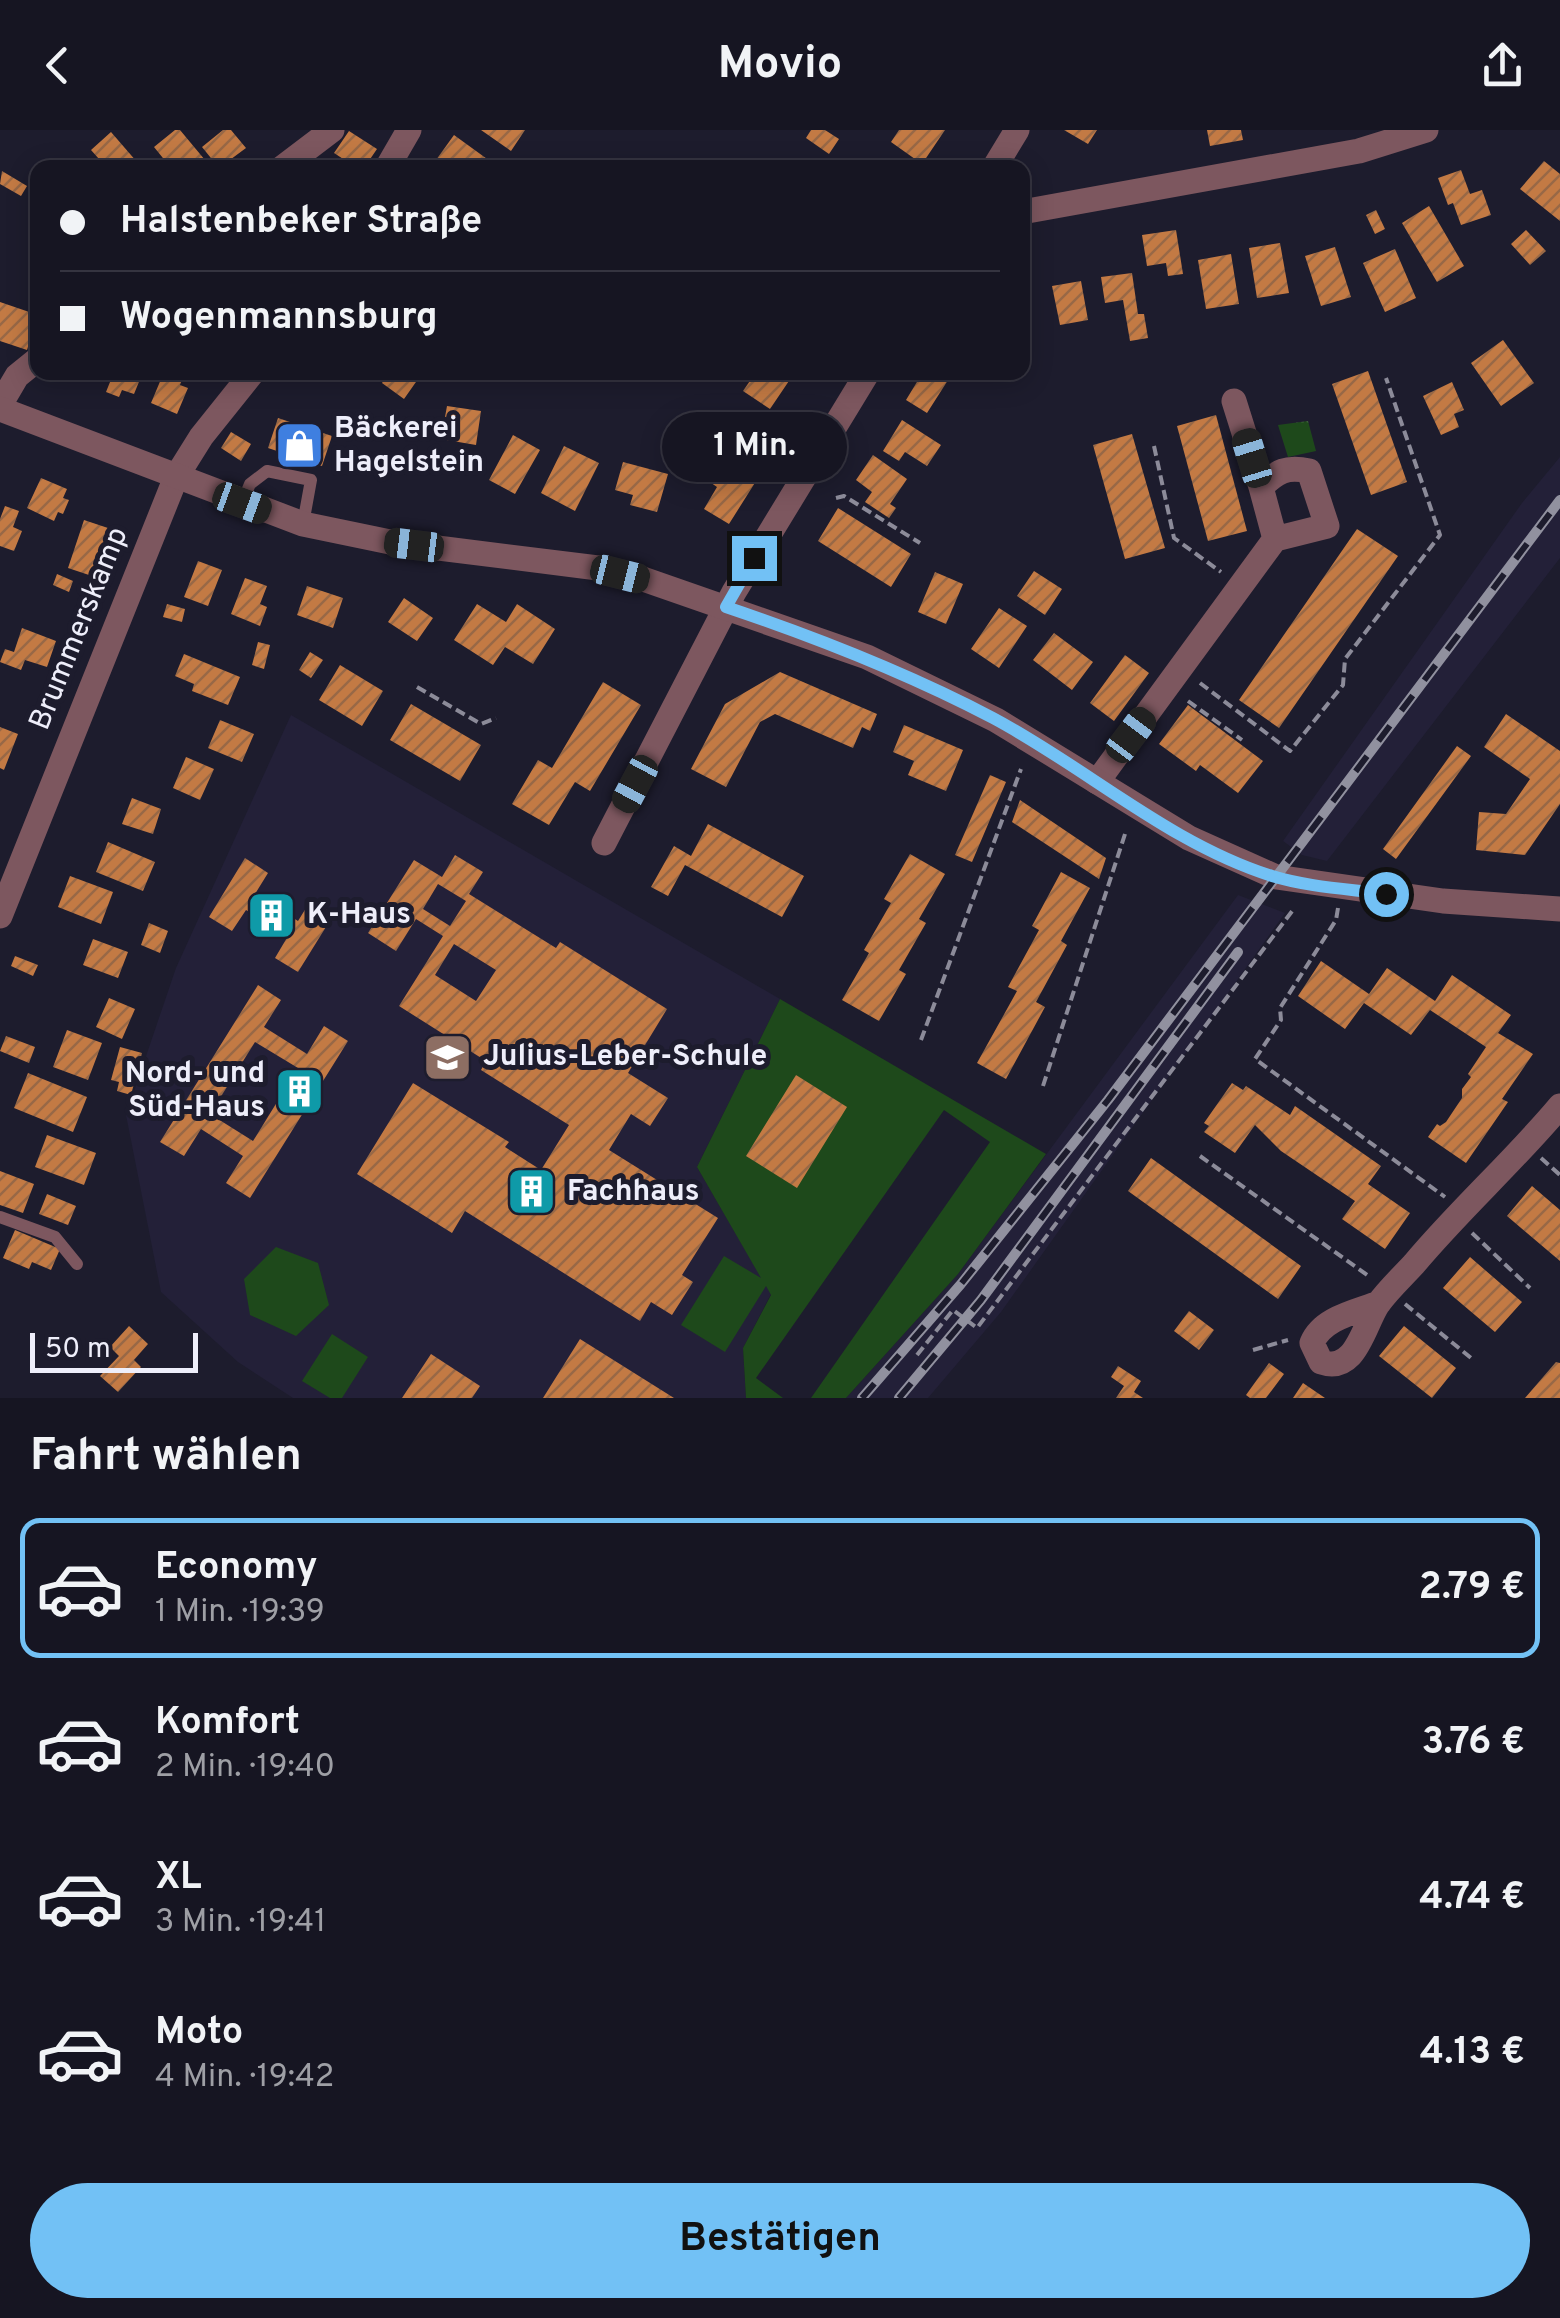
<!DOCTYPE html>
<html lang="de">
<head>
<meta charset="utf-8">
<style>
	body { margin:0; font-family:Overpass,sans-serif; background:#23222f; color:#f1f3f6; height:100vh; display:flex; flex-direction:column; font-size:38px; white-space:nowrap }
	* { box-sizing:border-box; margin:0 }
	p { font-size:32px; color:#9e9fa5 }
	.icon { flex:none; width:55px; height:55px; fill:none; stroke:currentColor; stroke-width:2; stroke-linecap:round; stroke-linejoin:round }
	.map { position:relative; height:1268px; overflow:hidden }
	.drawer { display:flex; flex-direction:column; background:#161522; flex:1 }
	.drawer>* { flex:none }
	.guide { position:absolute; left:30px; top:30px; width:1000px; height:220px; border-radius:20px; box-shadow:0 5px 25px #0003,0 0 0 2px #353440; display:grid; align-content:center; height:220px; padding:0 30px; background:#161522 }
	.scale { position:absolute; left:30px; bottom:25px; width:168px; box-sizing:border-box; padding-left:10px; border:5px solid #eeeefa; border-top:0; font-size:28px; line-height:35px; white-space:nowrap; color:#eeeefa; -webkit-text-stroke:8px #1d1c2d; paint-order:stroke }
	.end { position:absolute; width:45px; height:45px; margin:-22px; border:12px solid #72c1f5; background:#111; box-shadow:0 0 0 5px #111 }
	.from { border-radius:50% }
	.bubble { position:absolute; height:70px; border-radius:35px; background:#161522; box-shadow:0 5px 25px #0003,0 0 0 2px #353440; font-size:32px; font-weight:700; line-height:70px; text-align:center }
	.car { position:absolute; width:30px; height:60px; margin:-30px -15px; border-radius:12px; box-shadow:0 0 8px 2px #0007; background:linear-gradient(#222 24%,#8ab4d8 0 40%,#222 0 76%,#8ab4d8 0 86%,#222 0) }
	.guide b { display:flex; align-items:center; gap:35px; height:95px; font-size:38px }
	.guide b+b { border-top:2px solid #353440 }
	.guide i { width:25px; height:25px; background:#f1f3f6 }
	ul { padding:0; list-style:none }
	li { display:flex; align-items:center; gap:30px; height:140px; margin:0 20px 15px; padding:0 10px; border:5px solid transparent; border-radius:20px }
	li div { flex:1 }
	li b { display:block; font-size:38px }
	li em { font-style:normal; font-weight:700 }
	li.current { border-color:#72c1f5 }
	li>.icon { width:90px; height:90px; stroke-width:1.5 }
	h2 { padding:0 30px; font-size:45px; line-height:120px }
	.cta { display:flex; gap:20px; margin-top:auto; padding:20px 30px }
	.cta a { flex:1; height:115px; border-radius:60px; background:#72c1f5; color:#111; font-size:40px; font-weight:700; line-height:115px; text-align:center }
	header { display:flex; justify-content:space-between; align-items:center; height:130px; padding:0 30px; background:#161522; font-size:45px; font-weight:700 }
	.map>svg:first-child { display:block }
	.built { fill:#232038 }
	.grass { fill:#1e491b }
	.park { fill:url(#park-tufts) }
	.building { fill:url(#building-hatch); fill-rule:evenodd }
	.lines { fill:none; stroke-linecap:round; stroke-linejoin:round }
	.path { stroke:#8c8b99; stroke-width:4; stroke-dasharray:10 5; stroke-linecap:butt }
	.service { stroke:#7d575f; stroke-width:12 }
	.minor { stroke:#7d575f; stroke-width:25 }
	.tertiary { stroke:#7d575f; stroke-width:25 }
	.rail-casing { stroke:#91919f; stroke-width:10 }
	.rail { stroke:#1d1c2d; stroke-width:6; stroke-dasharray:19; stroke-linecap:butt }
	.route { stroke:#72c1f5; stroke-width:12 }
	.labels { text-anchor:middle; dominant-baseline:central; stroke-width:10; stroke-linejoin:round; paint-order:stroke }
	.poi-label { font-size:30px; font-weight:bold; fill:#eeeefa; stroke:#1d1c2d; text-anchor:start }
	.street-label { font-size:30px; fill:#eeeefa; stroke:#1d1c2d }
</style>
</head>
<body>
<header><svg class="icon" aria-label="back" viewBox="0 0 24 24"><path d="M15 5l-7 7 7 7"/></svg>Movio<svg class="icon" aria-label="share" viewBox="0 0 24 24"><path d="M12 15V3M7 8l5-5 5 5M5 13v7h14v-7"/></svg></header>
<div class="map">
<svg width="1560" height="1268" viewBox="0 0 1560 1268">
	<defs>
		<pattern id="park-tufts" width="24" height="20" patternUnits="userSpaceOnUse" patternTransform="scale(2.5)"><rect width="24" height="20" fill="#1e491b"/><path d="M3 7l-1-3M5 7V3M7 7l1-3M15 17l-1-3M17 17v-4M19 17l1-3" fill="none" stroke="#3f643d"/></pattern>
		<pattern id="building-hatch" width="6" height="6" patternUnits="userSpaceOnUse" patternTransform="scale(2.5)"><rect width="6" height="6" fill="#c37a44"/><path d="M-1 1l2-2M0 6l6-6M5 7l2-2" fill="none" stroke="#986846"/></pattern>
	</defs>
	<rect width="100%" height="100%" fill="#1d1c2d"/>
	<path class="built" d="M1560 327V428L1327 731 1302 725 1283 711 1522 373Z
		M291 585 780 869 697 1037 771 1164 743 1218 746 1268H293L238 1232 161 1162 126 985 176 838Z
		M1238 765 1285 783 1001 1182 928 1268H846L958 1144Z"/>
	<path class="grass" d="M780 869 1046 1024 958 1144 846 1268H811L990 1012 944 980 756 1248 783 1268H746L743 1218 771 1165 766 1156 725 1222 681 1195 724 1126 761 1148 697 1037Z
		M276 1117 318 1133 329 1175 296 1206 250 1185 244 1149Z
		M332 1204 368 1227 342 1268H330L302 1251Z"/>
	<path class="park" d="M1308 291 1316 321 1288 327 1278 295Z"/>
	<path class="building" d="M175 0H180L205 30 196 38H171L154 17Z
		M223 0H231L246 18 219 38 202 17Z
		M481 0H525L511 21Z
		M811 0H825L839 9 829 24 806 8Z
		M899 0H945L922 34 891 12Z
		M1064 0H1097L1088 14Z
		M1207 0H1241L1243 10 1210 16Z
		M349 1 377 19 364 38H357L334 23Z
		M111 2 137 32 131 38H107L91 20Z
		M454 5 494 34 492 38H447L436 30Z
		M1544 31 1560 44V91L1520 59Z
		M1461 40 1470 64 1482 60 1491 85 1461 95 1453 73 1448 75 1438 48Z
		M2 41 27 56 21 66 0 54Z
		M1429 76 1464 136 1437 152 1402 93Z
		M1376 80 1385 99 1375 104 1366 85Z
		M1176 100 1183 144 1168 146 1166 133 1147 136 1142 105Z
		M1526 100 1546 121 1530 135 1511 114Z
		M1025 111 1031 157 1022 158V112Z
		M1280 113 1289 163 1257 168 1249 118Z
		M1335 117 1351 167 1321 176 1305 126Z
		M1395 119 1416 168 1385 182 1363 133Z
		M1231 124 1239 174 1206 179 1198 130Z
		M1132 143 1138 184H1144L1148 208 1130 211 1123 170 1105 173 1101 147Z
		M1081 151 1088 190 1060 195 1052 156Z
		M0 172 38 185 27 220 0 211Z
		M1503 210 1534 253 1501 276 1471 233Z
		M1368 241 1407 352 1371 365 1332 254Z
		M114 242H143L134 264 122 260 119 267 106 262Z
		M164 242H185L180 255 188 258 177 284 151 273Z
		M389 242H423L404 269 382 253Z
		M756 242H795L770 279 743 261Z
		M923 242H944L950 247 927 283 906 270Z
		M1452 252 1464 280 1454 284 1459 297 1441 305 1423 266Z
		M447 276 481 281 476 315 441 309Z
		M1216 285 1247 401 1208 411 1177 296Z
		M278 288 332 306 322 336 268 318Z
		M701 289 722 302 710 320 694 310Z
		M902 290 941 315 927 336 905 322 899 331 883 321Z
		M231 302 251 314 241 331 221 318Z
		M1132 304 1165 418 1125 429 1093 315Z
		M513 305 540 320 515 364 489 350Z
		M564 316 599 333 575 381 541 363Z
		M719 324 758 348 729 394 704 379 717 357 704 348Z
		M873 325 907 349 890 374 896 378 889 388 865 372 872 362 856 350Z
		M623 332 668 344 657 382 630 375 633 365 615 360Z
		M41 348 67 359 63 368 69 370 63 384 58 382 54 391 27 378Z
		M5 376 19 381 13 397 22 401 14 421 0 416V389Z
		M838 378 911 424 891 457 818 411Z
		M84 390 111 399 95 447 68 438Z
		M1357 399 1398 426 1279 598 1239 570Z
		M198 431 222 440 208 476 184 467Z
		M1034 441 1062 459 1045 485 1017 466Z
		M935 442 963 454 946 494 918 482Z
		M57 444 73 451 69 462 53 455Z
		M245 448 267 456 260 474 267 477 260 496 231 484Z
		M307 456 343 468 333 498 297 485Z
		M404 468 433 488 417 511 388 492Z
		M167 474 185 479 182 492 163 487Z
		M477 474 506 492 517 474 555 499 533 534 505 517 493 535 454 510Z
		M999 478 1027 496 999 538 971 519Z
		M22 498 56 511 47 537 25 530 21 540 0 532 5 519 14 522Z
		M1054 503 1093 532 1072 560 1033 530Z
		M258 512 270 515 264 539 252 535Z
		M310 522 323 530 311 548 299 540Z
		M184 524 240 547 228 575 192 561 194 554 175 546Z
		M1125 525 1149 543 1114 591 1090 573Z
		M340 535 383 561 362 596 319 570Z
		M780 542 877 584 870 601 862 597 853 618 775 584 760 592 726 657 691 639 725 574Z
		M603 552 641 575 590 661 575 652 549 695 512 674 538 630 552 638Z
		M411 574 481 615 460 651 390 610Z
		M1188 575 1263 631 1238 663 1200 635 1196 641 1159 614Z
		M1506 584 1560 621V674L1525 725 1476 720 1479 682 1506 684 1530 649 1484 617Z
		M220 590 254 604 242 632 208 618Z
		M904 595 963 620 946 661 908 645 914 631 893 622Z
		M0 597 18 604 4 640 0 638Z
		M1457 616 1471 626 1396 729 1383 719Z
		M186 627 214 639 200 670 173 658Z
		M990 645 1006 652 972 732 955 725Z
		M132 668 161 679 153 704 122 694Z
		M1020 670 1106 728 1099 749 1012 692Z
		M708 694 804 746 782 787 685 735 668 766 651 757 674 716 691 726Z
		M108 712 155 732 143 761 96 742Z
		M910 724 945 744 919 789 926 793 899 840 906 844 879 891 842 870 869 823 864 820 891 773 884 769Z
		M455 725 483 742 469 764 556 818 560 812 667 879 628 943 668 968 650 996 631 984 609 1020 718 1088 682 1145 693 1152 672 1185 651 1172 640 1191 465 1081 452 1103 357 1044 413 953 509 1012 505 1017 541 1040 569 995 481 940 486 931 399 876 443 806 416 789 396 821 368 803 414 730 442 747ZM438 754 466 771 450 796 423 779ZM454 814 496 840 476 871 435 845Z
		M245 728 268 743 255 764 298 791 311 770 334 784 298 842 275 828 288 806 246 780 232 801 209 787Z
		M1061 742 1090 758 1061 811 1067 815 1036 872 1045 877 1006 949 977 933 1017 861 1008 857 1039 800 1032 796Z
		M70 746 113 762 101 794 58 777Z
		M149 793 168 801 160 823 141 815Z
		M93 809 128 822 118 848 83 835Z
		M15 826 38 835 33 846 11 836Z
		M1321 831 1369 864 1387 838 1435 871 1452 845 1511 885 1498 903 1533 924 1502 969 1508 972 1466 1033 1428 1007 1437 994 1440 996 1446 992 1462 968V959L1471 947 1468 944 1486 917 1430 880 1411 905 1364 873 1345 899 1298 866Z
		M258 855 281 870 264 897 307 924 324 896 348 911 250 1068 226 1053 243 1026 201 999 184 1026 160 1012ZM255 912 298 938 253 1011 210 984Z
		M109 868 135 879 122 909 96 897Z
		M67 900 102 913 88 950 53 937Z
		M6 906 35 917 29 933 0 921Z
		M120 917 142 923 131 965 117 961 119 952 111 950Z
		M28 943 87 967 73 1002 14 978Z
		M796 945 847 977 797 1058 746 1026Z
		M1232 953 1243 960 1246 956 1290 985 1295 976 1381 1036 1368 1054 1410 1083 1385 1119 1342 1089 1355 1071 1281 1021 1255 995 1235 1023 1204 1002 1209 996 1204 993Z
		M47 1005 96 1023 84 1055 35 1037Z
		M1151 1028 1301 1136 1278 1169 1128 1061Z
		M0 1041 34 1054 23 1083 0 1075Z
		M1532 1056 1560 1080V1131L1507 1086Z
		M47 1064 76 1076 68 1095 39 1084Z
		M15 1100 60 1119 51 1140 32 1132 29 1139 3 1128Z
		M1470 1127 1522 1172 1495 1202 1443 1158Z
		M1189 1181 1214 1200 1199 1220 1174 1201Z
		M129 1196 148 1214 134 1230 141 1237 118 1262 100 1246 119 1226 110 1217Z
		M1404 1196 1456 1238 1432 1268 1379 1226Z
		M580 1209 674 1268H543Z
		M431 1224 480 1256 472 1268H402Z
		M1556 1232 1560 1233V1268H1525Z
		M1269 1233 1284 1244 1266 1268H1250L1246 1265Z
		M1118 1236 1141 1251 1134 1262 1143 1268H1116L1124 1256 1111 1247Z
		M1303 1253 1325 1268H1293Z"/>
	<g class="lines">
		<path class="path" d="M1154 316 1174 408 1221 442
			M836 368 844 366 920 413
			M1200 553 1290 621 1343 555 1345 529 1440 405 1386 248
			M417 557 481 594 496 588
			M1188 571 1242 610
			M1338 778 1336 790 1280 878 1281 890 1255 929 1445 1067
			M921 910 1021 639
			M1043 956 1125 704
			M1200 1026 1370 1147
			M1541 1028 1560 1045
			M1472 1103 1530 1158
			M1405 1174 1471 1228
			M1253 1220 1288 1210
			M917 1225 953 1180 977 1198 1293 780"/>
		<path class="service" d="M242 373 250 354 267 341 311 350 303 394
			M0 1087 55 1107 77 1134"/>
		<path class="minor" d="M282 38 332 0
			M387 38 409 0
			M994 38 1017 0
			M1022 82 1359 21 1426 0
			M1234 271 1261 357
			M0 275 17 246 38 229
			M1097 652 1275 409 1327 396 1309 341C1287 336 1277 341 1261 357L1275 409
			M604 713 734 462 868 242
			M0 786 176 347 201 307 253 242
			M1379 1173C1356 1182 1322 1188 1312 1213L1321 1232C1356 1244 1363 1197 1378 1174 1388 1160 1402 1147 1414 1134 1460 1079 1514 1031 1560 976"/>
		<path class="tertiary" d="M0 279 303 394 390 412 598 438 643 449 867 527 996 590 1189 708 1276 747 1443 771 1560 779"/>
		<defs>
			<path id="rail" d="M862 1268 961 1154 1108 970 1560 370
				M899 1268 981 1170 1238 822"/>
		</defs>
		<use href="#rail" class="rail-casing"/>
		<use href="#rail" class="rail"/>
	</g>
	<g class="lines">
		<path class="route" d="M754 428 726 477C818 508 907 543 993 588 1087 638 1170 714 1272 746 1308 757 1349 759 1386 764"/>
	</g>
	<defs>
		<symbol id="shop-square" viewBox="-11 -11 22 22"><rect x="-9" y="-9" width="18" height="18" rx="4" fill="#3f7fe0" stroke="#1d1c2d"/><path d="M-5-2.5h2.3a2.7 3.5 0 0 1 5.4 0H5L5.5 6h-11ZM-1.5-2.5h3a1.5 2.3 0 0 0-3 0Z" fill="#fff"/></symbol>
		<symbol id="building-square" viewBox="-11 -11 22 22"><rect x="-9" y="-9" width="18" height="18" rx="4" fill="#0f9aa8" stroke="#1d1c2d"/><path d="M-4-6H4V6H1V3H-1V6H-4ZM-2.5-4.3h1.7v1.8h-1.7ZM.8-4.3h1.7v1.8H.8ZM-2.5-1h1.7V.8h-1.7ZM.8-1h1.7V.8H.8Z" fill="#fff"/></symbol>
		<symbol id="school-square" viewBox="-11 -11 22 22"><rect x="-9" y="-9" width="18" height="18" rx="4" fill="#8d6e63" stroke="#1d1c2d"/><path d="M0-5L7-2L0 1L-7-2ZM-4 1L0 2.5L4 1V4Q0 6-4 4Z" fill="#fff"/></symbol>
	</defs>
	<g fill-rule="evenodd">
		<use href="#shop-square" x="272" y="288" width="55" height="55"/>
		<use href="#building-square" x="244" y="758" width="55" height="55"/>
		<use href="#school-square" x="420" y="900" width="55" height="55"/>
		<use href="#building-square" x="272" y="934" width="55" height="55"/>
		<use href="#building-square" x="504" y="1034" width="55" height="55"/>
	</g>
	<g class="labels">
		<g class="poi-label">
			<text x="334" y="299">Bäckerei<tspan x="334" dy="34">Hagelstein</tspan></text>
			<text x="307" y="785">K-Haus</text>
			<text x="483" y="927">Julius-Leber-Schule</text>
			<text x="265" y="944" text-anchor="end">Nord- und<tspan x="265" dy="34">Süd-Haus</tspan></text>
			<text x="567" y="1062">Fachhaus</text>
		</g>
		<g class="street-label">
			<text transform="translate(80 499) rotate(-68)">Brummerskamp</text>
		</g>
	</g>
</svg>
<div class="scale">50 m</div>
<i class="end from" style="left:1386px;top:764px"></i>
<i class="end" style="left:754px;top:428px"></i>
<div class="bubble" style="left:662px;top:282px;width:185px">1 Min.</div>
<i class="car" style="left:1252px;top:328px;rotate:343deg"></i>
<i class="car" style="left:242px;top:373px;rotate:110deg"></i>
<i class="car" style="left:414px;top:415px;rotate:277deg"></i>
<i class="car" style="left:620px;top:444px;rotate:104deg"></i>
<i class="car" style="left:1131px;top:605px;rotate:37deg"></i>
<i class="car" style="left:635px;top:654px;rotate:208deg"></i>
<div class="guide">
<b><i class="from"></i>Halstenbeker Straße</b>
<b><i></i>Wogenmannsburg</b>
</div>
</div>
<section class="drawer">
<h2>Fahrt wählen</h2>
<ul>
<li class="current"><svg class="icon" aria-label="car" viewBox="0 0 24 24"><path d="M5 17H2v-5l4-1 3-4h7l3 4 3 1v5h-3M9 17h6M6 11h13"/><circle cx="7" cy="17" r="2"/><circle cx="17" cy="17" r="2"/></svg><div><b>Economy</b><p>1 Min. · 19:39</p></div><em>2.79 €</em></li>
<li><svg class="icon" aria-label="car" viewBox="0 0 24 24"><path d="M5 17H2v-5l4-1 3-4h7l3 4 3 1v5h-3M9 17h6M6 11h13"/><circle cx="7" cy="17" r="2"/><circle cx="17" cy="17" r="2"/></svg><div><b>Komfort</b><p>2 Min. · 19:40</p></div><em>3.76 €</em></li>
<li><svg class="icon" aria-label="car" viewBox="0 0 24 24"><path d="M5 17H2v-5l4-1 3-4h7l3 4 3 1v5h-3M9 17h6M6 11h13"/><circle cx="7" cy="17" r="2"/><circle cx="17" cy="17" r="2"/></svg><div><b>XL</b><p>3 Min. · 19:41</p></div><em>4.74 €</em></li>
<li><svg class="icon" aria-label="car" viewBox="0 0 24 24"><path d="M5 17H2v-5l4-1 3-4h7l3 4 3 1v5h-3M9 17h6M6 11h13"/><circle cx="7" cy="17" r="2"/><circle cx="17" cy="17" r="2"/></svg><div><b>Moto</b><p>4 Min. · 19:42</p></div><em>4.13 €</em></li>
</ul>
<div class="cta"><a>Bestätigen</a></div>
</section>
</body>
</html>
